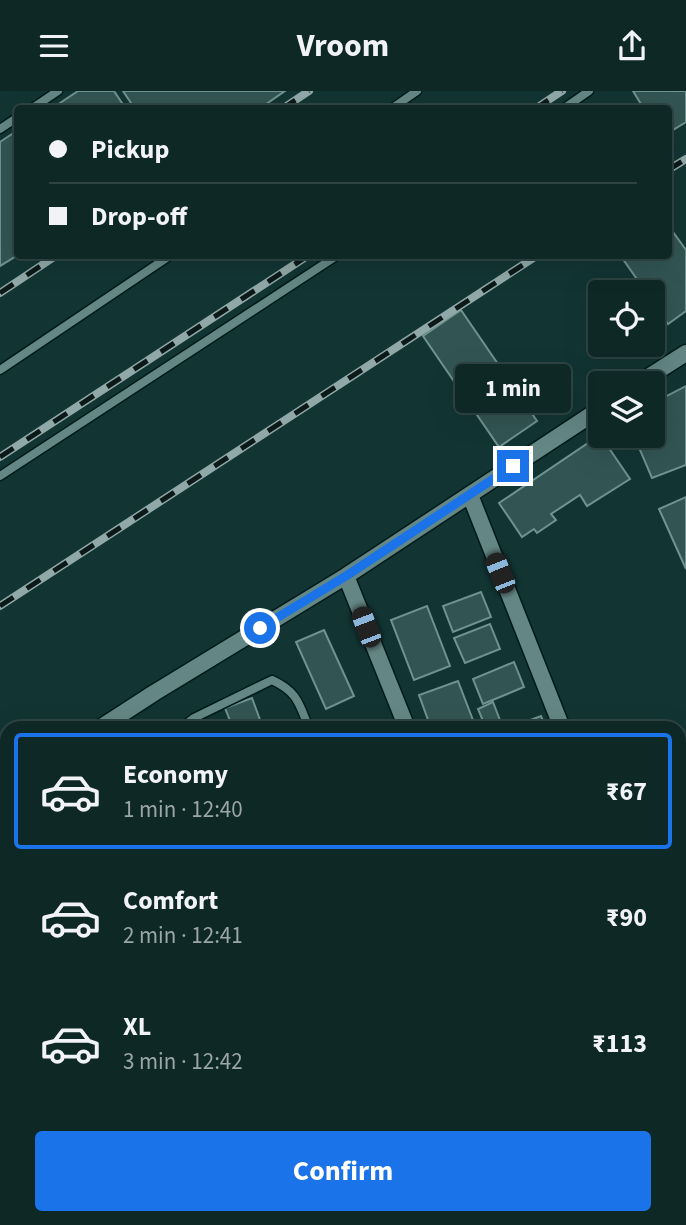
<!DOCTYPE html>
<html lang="en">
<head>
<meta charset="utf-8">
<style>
	body { margin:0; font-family:"Source Sans 3",sans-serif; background:#17302e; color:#f1f3f6; height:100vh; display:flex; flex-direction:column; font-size:26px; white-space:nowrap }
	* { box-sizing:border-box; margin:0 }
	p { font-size:23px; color:#9ba6a7 }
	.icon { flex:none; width:38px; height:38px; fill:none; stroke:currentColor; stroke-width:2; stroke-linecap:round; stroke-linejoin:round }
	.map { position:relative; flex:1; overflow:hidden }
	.side { position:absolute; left:0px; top:630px; width:686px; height:504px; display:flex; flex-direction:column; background:#0e2826; border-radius:21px 21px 0 0; box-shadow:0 7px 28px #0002,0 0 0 2px #2e4443 }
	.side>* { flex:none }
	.banner { position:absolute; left:14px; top:14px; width:658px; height:154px; border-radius:7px; box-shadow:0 7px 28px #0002,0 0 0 2px #2e4443; display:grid; align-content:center; height:154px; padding:0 35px; background:#0e2826 }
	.fabs { position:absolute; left:588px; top:189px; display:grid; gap:14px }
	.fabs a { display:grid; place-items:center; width:77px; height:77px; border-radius:7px; background:#0e2826; box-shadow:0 7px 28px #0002,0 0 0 2px #2e4443; font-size:35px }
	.end { position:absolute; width:32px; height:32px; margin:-16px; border:9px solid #1a73e8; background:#fff; box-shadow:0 0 0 4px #fff }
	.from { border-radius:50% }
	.bubble { position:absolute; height:49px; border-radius:7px; background:#0e2826; box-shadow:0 7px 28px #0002,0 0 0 2px #2e4443; font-size:23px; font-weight:700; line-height:49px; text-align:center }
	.car { position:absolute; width:21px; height:42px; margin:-21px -10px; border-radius:9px; box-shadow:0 0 5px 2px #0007; background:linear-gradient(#222 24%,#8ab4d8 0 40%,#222 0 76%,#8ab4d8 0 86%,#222 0) }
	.banner b { display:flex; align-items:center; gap:24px; height:66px; font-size:26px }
	.banner b+b { border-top:2px solid #2e4443 }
	.banner i { width:18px; height:18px; background:#f1f3f6 }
	ul { padding:12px 0 0; list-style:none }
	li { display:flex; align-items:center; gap:21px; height:116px; margin:0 14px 10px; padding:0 21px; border:4px solid transparent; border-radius:7px }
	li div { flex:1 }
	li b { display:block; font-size:26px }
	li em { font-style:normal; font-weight:700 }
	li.current { border-color:#1a73e8 }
	li>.icon { width:63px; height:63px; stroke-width:1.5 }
	.button { display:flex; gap:14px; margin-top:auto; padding:14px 35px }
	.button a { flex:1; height:80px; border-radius:7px; background:#1a73e8; color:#fff; font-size:28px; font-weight:700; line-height:80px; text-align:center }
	header { display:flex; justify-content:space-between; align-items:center; height:91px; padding:0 35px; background:#0e2826; font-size:32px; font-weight:700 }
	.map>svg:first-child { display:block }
	.building { fill:#325553; stroke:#6f9391; stroke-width:2 }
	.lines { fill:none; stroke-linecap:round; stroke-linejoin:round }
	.lane-casing { stroke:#021b1a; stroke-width:11 }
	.street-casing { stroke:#021b1a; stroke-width:19 }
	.secondary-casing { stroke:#021b1a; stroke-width:24 }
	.lane { stroke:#648785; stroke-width:8 }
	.street { stroke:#648785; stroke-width:16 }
	.secondary { stroke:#818078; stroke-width:21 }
	.rail-casing { stroke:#90a8a7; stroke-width:8 }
	.rail { stroke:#0b1a19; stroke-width:5; stroke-dasharray:16; stroke-linecap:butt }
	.route { stroke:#1a73e8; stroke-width:9 }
</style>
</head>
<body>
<header><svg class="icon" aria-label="menu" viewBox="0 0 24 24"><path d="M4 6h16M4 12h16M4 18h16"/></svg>Vroom<svg class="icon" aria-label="share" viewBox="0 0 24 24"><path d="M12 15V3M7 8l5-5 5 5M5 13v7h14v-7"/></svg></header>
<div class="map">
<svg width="686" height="1134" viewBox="0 0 686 1134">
	<rect width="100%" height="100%" fill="#123533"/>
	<path class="building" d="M78 0H114L126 18H51Z
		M123 0H285L259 18H135Z
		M633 0H686V31L668 42V18H644Z
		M18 39V164L0 175V51Z
		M668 134 686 159V220L668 233 653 211V201H646L620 164H668Z
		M461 219 537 330 499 356 423 245Z
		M686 295V374L652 387 634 345H653V312Z
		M600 344 630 388 587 415 580 404 551 423 556 429 537 442 534 438 522 446 499 412Z
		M686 406V478L659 418Z
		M481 501 491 526 453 541 443 515Z
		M427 515 450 575 414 589 391 529Z
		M490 533 500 558 465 572 454 547Z
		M324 539 354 605 326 618 296 551Z
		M514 571 524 596 483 613 473 588Z
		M458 590 476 637H431L419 604Z
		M252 607 263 637H233L225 617Z
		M493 611 503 637H486L478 618Z
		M541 625 546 637H509Z
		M686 777V859L679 842V780Z
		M686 1039V1134H601L598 1127H679V1042Z"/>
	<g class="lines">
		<defs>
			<path id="lane" d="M31 18 58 0
				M391 18 417 0
				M563 18 589 0
				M0 38 18 26
				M0 279 171 164
				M0 385 338 164
				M181 637 194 627 272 589C298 601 299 613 309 637
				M679 1020 686 1017
				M261 1127 263 1134
				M312 1127 315 1134
				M521 1127 523 1134
				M572 1127 575 1134
				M392 1134 410 1127"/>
			<path id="street" d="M639 292 686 262
				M470 404 562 637
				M346 485 407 637
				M100 637 154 602 346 485 600 318
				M0 702 7 698"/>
			<path id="secondary" d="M679 926 686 923
				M679 951 686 948
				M149 1134 167 1127
				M220 1134 238 1127"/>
		</defs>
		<use href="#lane" class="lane-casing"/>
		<use href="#street" class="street-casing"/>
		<use href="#secondary" class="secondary-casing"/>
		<use href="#lane" class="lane"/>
		<use href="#street" class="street"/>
		<use href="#secondary" class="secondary"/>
		<defs>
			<path id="rail" d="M282 18 309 0
				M535 18 562 0
				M668 79 686 68
				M0 202 57 164
				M0 366 309 164
				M0 515 538 164"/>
		</defs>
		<use href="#rail" class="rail-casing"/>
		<use href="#rail" class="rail"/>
	</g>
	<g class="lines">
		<path class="route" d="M260 537 346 485 513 375"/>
	</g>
</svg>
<div class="fabs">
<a><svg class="icon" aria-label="locate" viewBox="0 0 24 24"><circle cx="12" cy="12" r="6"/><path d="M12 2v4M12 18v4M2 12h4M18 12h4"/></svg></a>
<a><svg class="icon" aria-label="layers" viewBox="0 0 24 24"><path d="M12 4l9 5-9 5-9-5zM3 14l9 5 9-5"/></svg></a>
</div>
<i class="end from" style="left:260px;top:537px"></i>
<i class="end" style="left:513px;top:375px"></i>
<div class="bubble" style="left:455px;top:273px;width:116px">1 min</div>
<i class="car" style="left:500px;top:482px;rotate:338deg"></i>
<i class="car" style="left:366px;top:536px;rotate:339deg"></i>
<div class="banner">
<b><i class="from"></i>Pickup</b>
<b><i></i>Drop-off</b>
</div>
<section class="side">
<ul>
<li class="current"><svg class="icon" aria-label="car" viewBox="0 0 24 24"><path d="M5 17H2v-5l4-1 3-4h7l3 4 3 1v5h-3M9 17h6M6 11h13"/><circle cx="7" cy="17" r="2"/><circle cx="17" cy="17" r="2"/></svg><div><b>Economy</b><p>1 min · 12:40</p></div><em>₹67</em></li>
<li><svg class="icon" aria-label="car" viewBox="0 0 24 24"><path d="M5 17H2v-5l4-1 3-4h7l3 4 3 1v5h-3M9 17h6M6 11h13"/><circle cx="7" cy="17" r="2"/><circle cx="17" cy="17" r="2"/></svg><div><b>Comfort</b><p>2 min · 12:41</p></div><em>₹90</em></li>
<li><svg class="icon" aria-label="car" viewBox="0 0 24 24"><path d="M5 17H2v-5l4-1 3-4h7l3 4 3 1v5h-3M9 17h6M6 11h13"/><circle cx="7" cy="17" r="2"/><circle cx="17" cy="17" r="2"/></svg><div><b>XL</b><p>3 min · 12:42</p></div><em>₹113</em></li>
</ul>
<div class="button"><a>Confirm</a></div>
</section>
</div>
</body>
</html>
